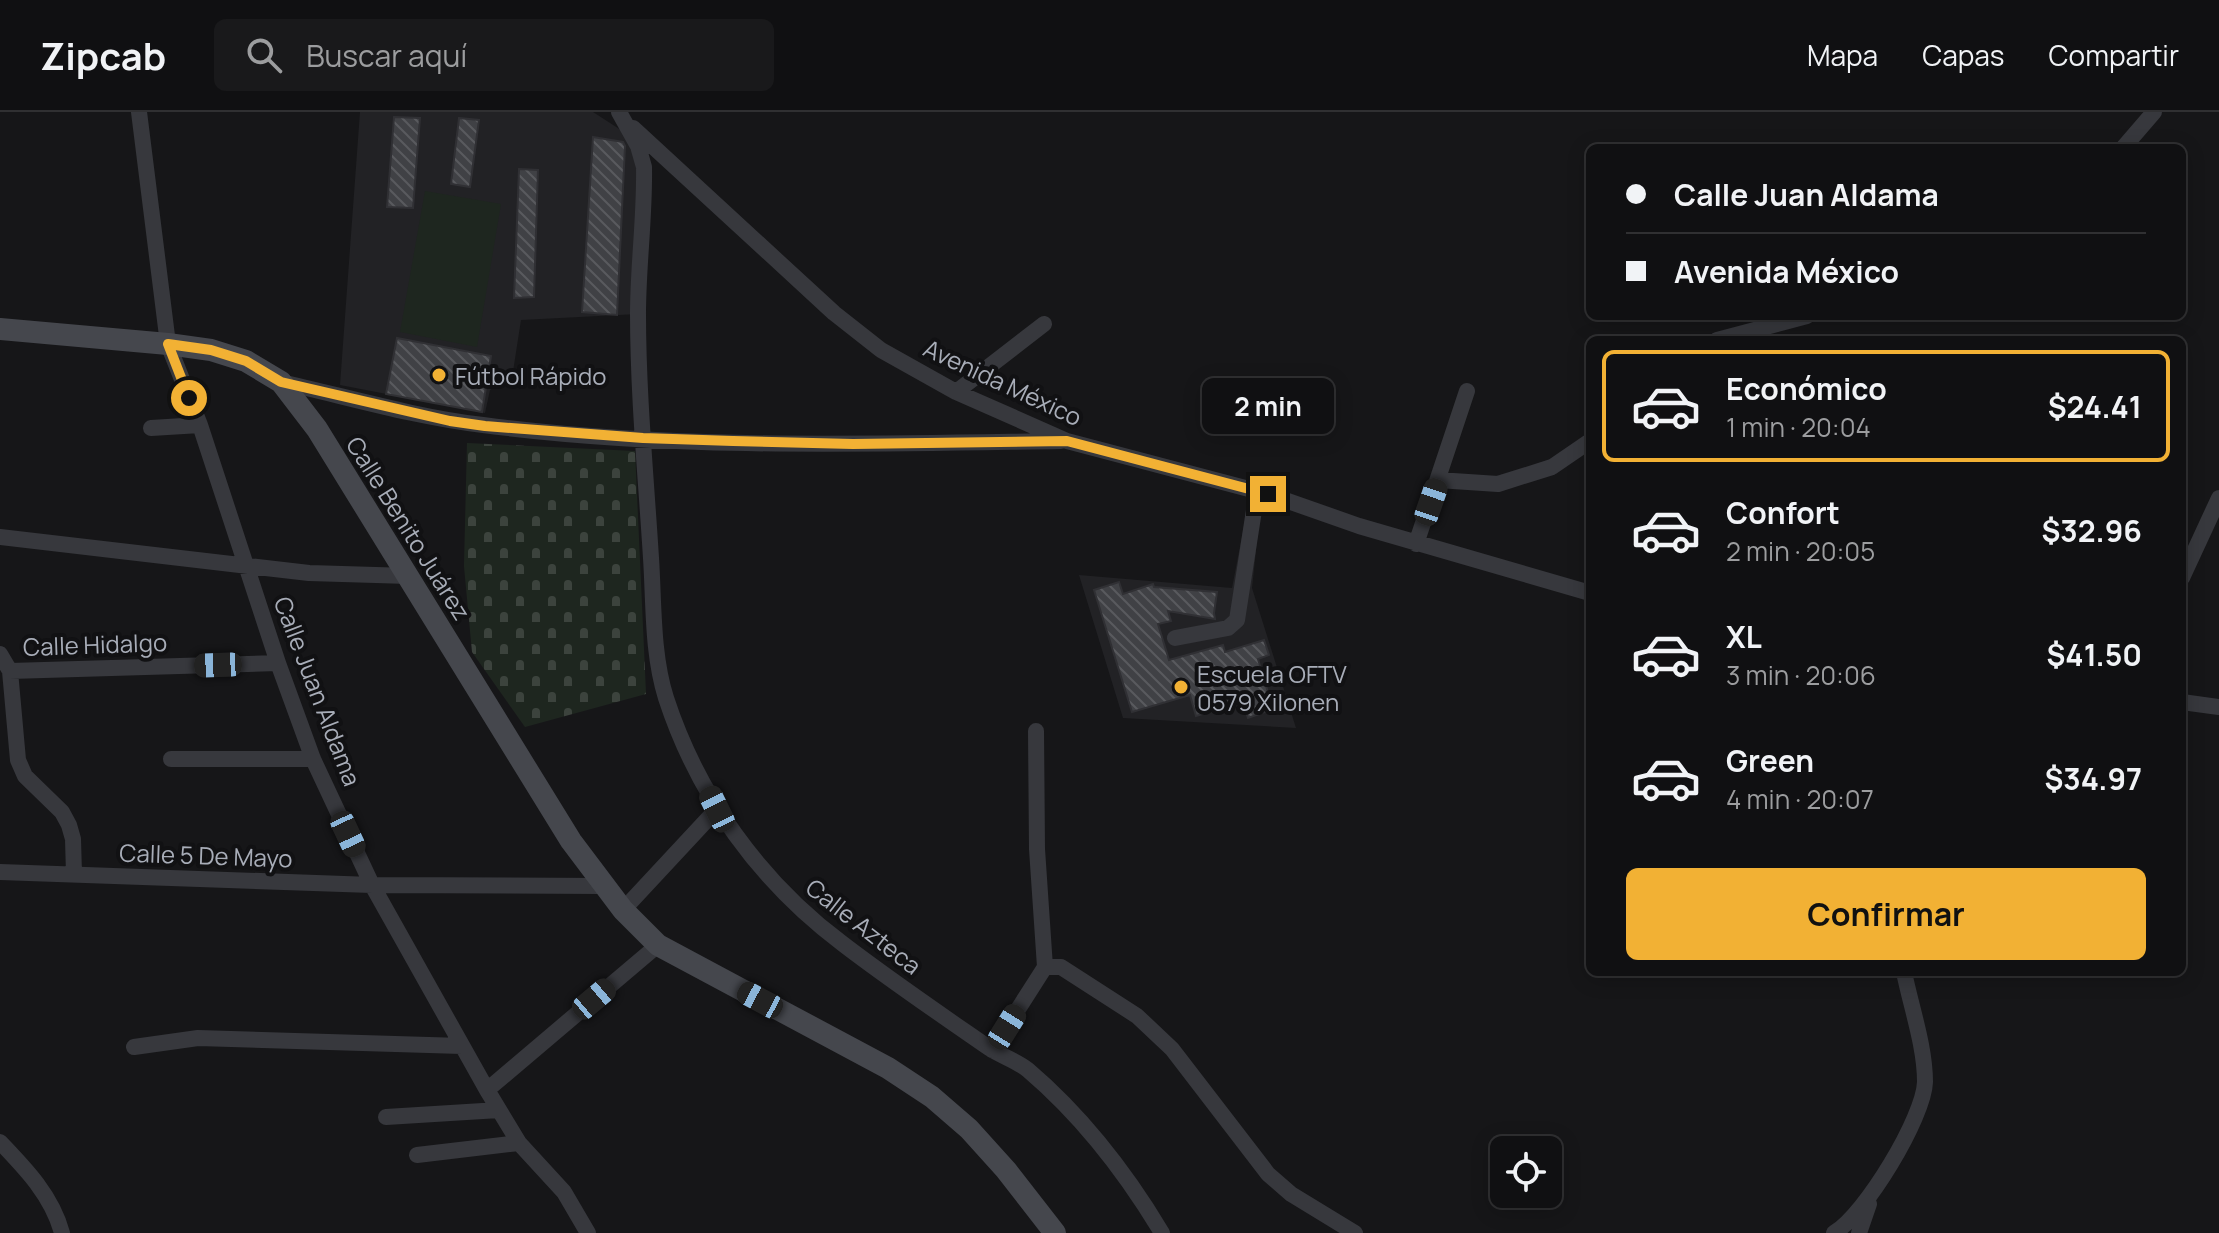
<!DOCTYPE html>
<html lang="es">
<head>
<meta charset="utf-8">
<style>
	body { margin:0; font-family:Manrope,sans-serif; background:#19191b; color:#f1f3f6; height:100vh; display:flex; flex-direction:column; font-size:30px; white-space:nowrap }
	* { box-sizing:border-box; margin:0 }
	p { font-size:26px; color:#9c9d9f }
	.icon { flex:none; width:44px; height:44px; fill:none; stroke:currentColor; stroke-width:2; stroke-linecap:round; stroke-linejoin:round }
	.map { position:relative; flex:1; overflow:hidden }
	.sheet { position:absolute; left:1586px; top:224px; width:600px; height:640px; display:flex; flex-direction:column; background:#101012; border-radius:12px; box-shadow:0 4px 20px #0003,0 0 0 2px #303032 }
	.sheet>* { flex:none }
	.hud { position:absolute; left:1586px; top:32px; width:600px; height:176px; border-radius:12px; box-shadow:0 4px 20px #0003,0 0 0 2px #303032; display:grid; align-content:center; height:176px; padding:0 40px; background:#101012 }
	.fabs { position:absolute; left:1490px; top:1024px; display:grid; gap:16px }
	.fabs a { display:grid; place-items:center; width:72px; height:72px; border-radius:12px; background:#101012; box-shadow:0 4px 20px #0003,0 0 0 2px #303032; font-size:40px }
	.end { position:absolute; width:36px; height:36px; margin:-18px; border:10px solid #f2b134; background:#111; box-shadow:0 0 0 4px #111 }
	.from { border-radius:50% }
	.bubble { position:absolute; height:56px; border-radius:12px; background:#101012; box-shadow:0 4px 20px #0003,0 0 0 2px #303032; font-size:26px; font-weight:700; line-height:56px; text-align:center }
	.car { position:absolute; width:24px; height:48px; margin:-24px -12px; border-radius:10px; box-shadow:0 0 6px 2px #0007; background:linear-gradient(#222 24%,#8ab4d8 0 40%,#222 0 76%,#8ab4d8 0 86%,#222 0) }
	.hud b { display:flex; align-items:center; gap:28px; height:76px; font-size:30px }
	.hud b+b { border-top:2px solid #303032 }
	.hud i { width:20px; height:20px; background:#f1f3f6 }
	ul { padding:14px 0 0; list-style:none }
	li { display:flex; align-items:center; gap:24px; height:112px; margin:0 16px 12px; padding:0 24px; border:4px solid transparent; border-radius:12px }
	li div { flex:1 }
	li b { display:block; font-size:30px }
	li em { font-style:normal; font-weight:700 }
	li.current { border-color:#f2b134 }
	li>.icon { width:72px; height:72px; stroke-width:1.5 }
	.cta { display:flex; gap:16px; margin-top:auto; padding:16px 40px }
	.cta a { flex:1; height:92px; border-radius:12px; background:#f2b134; color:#111; font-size:32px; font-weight:700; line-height:92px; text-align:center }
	header { display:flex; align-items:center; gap:48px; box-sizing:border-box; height:112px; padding:0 40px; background:#101012; border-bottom:2px solid #303032 }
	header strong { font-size:38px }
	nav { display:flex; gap:44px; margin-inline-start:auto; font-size:28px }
	.search { width:560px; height:72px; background:#19191b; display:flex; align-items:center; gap:20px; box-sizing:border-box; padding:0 28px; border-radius:12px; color:#9c9d9f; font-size:30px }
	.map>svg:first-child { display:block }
	.built { fill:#222225 }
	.green { fill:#1e261f }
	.cemetery { fill:url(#cemetery-stones) }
	.building { fill:url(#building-back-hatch); stroke:#303034; stroke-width:2 }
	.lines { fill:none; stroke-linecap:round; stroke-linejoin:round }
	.minor { stroke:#37383d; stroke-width:16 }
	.secondary { stroke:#45474d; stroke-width:22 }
	.route { stroke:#f2b134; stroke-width:10 }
	.poi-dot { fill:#f2b134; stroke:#111113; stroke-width:3 }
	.labels { text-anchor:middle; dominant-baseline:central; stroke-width:8; stroke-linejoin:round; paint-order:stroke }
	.poi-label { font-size:24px; fill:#a8adb8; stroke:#111113; text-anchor:start }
	.street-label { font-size:24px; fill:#a8adb8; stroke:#111113 }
</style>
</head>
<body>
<header>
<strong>Zipcab</strong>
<div class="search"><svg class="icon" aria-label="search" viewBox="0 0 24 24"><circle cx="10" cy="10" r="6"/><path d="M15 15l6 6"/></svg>Buscar aquí</div>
<nav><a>Mapa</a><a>Capas</a><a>Compartir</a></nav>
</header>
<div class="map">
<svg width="2219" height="1121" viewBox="0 0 2219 1121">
	<defs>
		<pattern id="cemetery-stones" width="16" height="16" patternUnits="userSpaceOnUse" patternTransform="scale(2)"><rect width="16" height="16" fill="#1e261f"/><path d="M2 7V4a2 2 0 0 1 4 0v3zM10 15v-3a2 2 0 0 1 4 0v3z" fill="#3c433d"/></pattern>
		<pattern id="building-back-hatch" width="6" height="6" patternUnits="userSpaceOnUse" patternTransform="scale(2)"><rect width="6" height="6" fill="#404145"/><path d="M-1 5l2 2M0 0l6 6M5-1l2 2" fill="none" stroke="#595a5e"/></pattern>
	</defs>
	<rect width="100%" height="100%" fill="#161618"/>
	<path class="built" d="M360 0H593L624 20 638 34V202L521 208 512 266 490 278 485 301 340 273Z
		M1247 398 1260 401 1252 476 1296 616 1123 606 1079 463 1232 476Z"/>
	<path class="green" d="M425 79 501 92 477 235 400 220Z"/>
	<path class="cemetery" d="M467 331 635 339 646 582 525 615 472 540 464 454Z"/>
	<path class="building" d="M394 5 420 6 413 96 387 95Z
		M459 6 479 8 470 75 451 72Z
		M593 25 623 30 625 34 617 203 582 200Z
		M519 57 538 58 534 185 514 186Z
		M397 226 491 244 482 300 386 282Z
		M1119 470 1123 482 1153 472 1154 475 1217 480 1214 501 1215 507 1168 499 1171 509 1158 512 1169 548 1223 533 1225 540 1264 528 1269 543 1258 547 1273 597 1248 606 1243 590 1196 604 1190 583 1132 600 1094 478Z"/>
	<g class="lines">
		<path class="minor" d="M139 0 168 232 200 313 278 551 313 647 372 773 487 978 519 1031 564 1080 588 1121
			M619 0 638 34 644 55C645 104 638 153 638 202 638 283 646 365 651 446 654 491 652 542 666 586 698 684 760 770 843 832 890 868 940 902 989 936 1001 944 1017 949 1028 958 1082 1004 1126 1061 1162 1121
			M633 16 834 201 881 238 956 280 1067 329 1268 382 1359 414 1590 481
			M2123 36 2154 0
			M1717 228 1807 204
			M281 270C348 285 415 305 483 313 674 338 869 332 1061 329
			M956 280 1044 212
			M151 316 200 313
			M1438 368 1498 372 1552 355 1590 329
			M0 425 309 461 409 464
			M1416 432 1467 279
			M2182 466 2219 386
			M1175 526 1228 516 1237 508 1257 379
			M0 542 10 559 18 648 25 664 62 700 69 713 73 727 74 762
			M10 559 278 551
			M2182 590 2219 595
			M1036 619 1037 737 1045 855
			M171 647H313
			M0 760 372 773 602 774
			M623 798 717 697
			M134 935 198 926 462 934
			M992 938 1045 855H1061L1137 904 1172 937 1268 1062 1291 1082 1355 1121
			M487 978 658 833
			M386 1005 499 998
			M0 1030C26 1057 52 1084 62 1121
			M417 1043 519 1031
			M1834 1121C1865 1103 1924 1005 1925 970 1925 934 1911 895 1904 860
			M1859 1121 1869 1092"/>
		<path class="secondary" d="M0 217 168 232 211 238 246 249 281 270 317 317 571 729 623 798 658 833 888 956 932 985 969 1017 1006 1058 1055 1121"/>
	</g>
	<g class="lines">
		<path class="route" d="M189 286 168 232 211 238 246 249 281 270 450 309 485 314 643 326 733 329 853 332 1067 329 1268 382"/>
	</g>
	<g class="poi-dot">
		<circle cx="439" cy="263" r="8"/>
		<circle cx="1181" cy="575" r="8"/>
	</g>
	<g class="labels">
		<g class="poi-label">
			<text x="455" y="263">Fútbol Rápido</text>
			<text x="1197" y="561">Escuela OFTV<tspan x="1197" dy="28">0579 Xilonen</tspan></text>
		</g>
		<g class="street-label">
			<text transform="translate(1003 270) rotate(25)">Avenida México</text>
			<text transform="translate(409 416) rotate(58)">Calle Benito Juárez</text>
			<text transform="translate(95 532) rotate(-2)">Calle Hidalgo</text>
			<text transform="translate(318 579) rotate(69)">Calle Juan Aldama</text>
			<text transform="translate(206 743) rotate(2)">Calle 5 De Mayo</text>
			<text transform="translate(864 814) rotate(38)">Calle Azteca</text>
		</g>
	</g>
</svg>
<div class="fabs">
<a><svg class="icon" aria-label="locate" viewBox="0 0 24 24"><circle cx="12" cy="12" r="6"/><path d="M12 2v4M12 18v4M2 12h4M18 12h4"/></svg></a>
</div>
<i class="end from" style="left:189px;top:286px"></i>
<i class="end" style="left:1268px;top:382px"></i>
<div class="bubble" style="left:1202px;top:266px;width:132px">2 min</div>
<i class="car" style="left:1431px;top:390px;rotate:19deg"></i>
<i class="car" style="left:218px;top:553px;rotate:268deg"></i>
<i class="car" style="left:717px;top:697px;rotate:334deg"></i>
<i class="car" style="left:348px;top:722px;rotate:155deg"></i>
<i class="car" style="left:594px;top:887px;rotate:50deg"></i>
<i class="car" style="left:760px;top:888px;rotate:298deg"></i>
<i class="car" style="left:1007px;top:915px;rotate:32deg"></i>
<div class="hud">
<b><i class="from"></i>Calle Juan Aldama</b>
<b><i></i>Avenida México</b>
</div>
<section class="sheet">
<ul>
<li class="current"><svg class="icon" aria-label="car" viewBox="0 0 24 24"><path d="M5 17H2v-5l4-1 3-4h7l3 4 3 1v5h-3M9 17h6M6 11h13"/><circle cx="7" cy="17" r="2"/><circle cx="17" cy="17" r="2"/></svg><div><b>Económico</b><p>1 min · 20:04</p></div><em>$24.41</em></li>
<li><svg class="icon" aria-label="car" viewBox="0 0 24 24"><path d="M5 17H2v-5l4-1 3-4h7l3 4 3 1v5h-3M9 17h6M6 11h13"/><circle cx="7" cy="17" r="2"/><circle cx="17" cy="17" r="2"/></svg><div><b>Confort</b><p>2 min · 20:05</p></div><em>$32.96</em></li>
<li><svg class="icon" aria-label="car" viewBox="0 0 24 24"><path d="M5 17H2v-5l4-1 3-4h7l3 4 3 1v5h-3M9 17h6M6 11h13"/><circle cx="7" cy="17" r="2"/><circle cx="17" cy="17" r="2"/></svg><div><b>XL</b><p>3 min · 20:06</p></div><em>$41.50</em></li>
<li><svg class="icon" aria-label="car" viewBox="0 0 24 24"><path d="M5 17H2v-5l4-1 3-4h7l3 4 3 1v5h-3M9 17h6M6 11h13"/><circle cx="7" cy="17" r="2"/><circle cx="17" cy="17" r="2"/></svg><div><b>Green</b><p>4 min · 20:07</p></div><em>$34.97</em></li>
</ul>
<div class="cta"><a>Confirmar</a></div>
</section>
</div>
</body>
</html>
